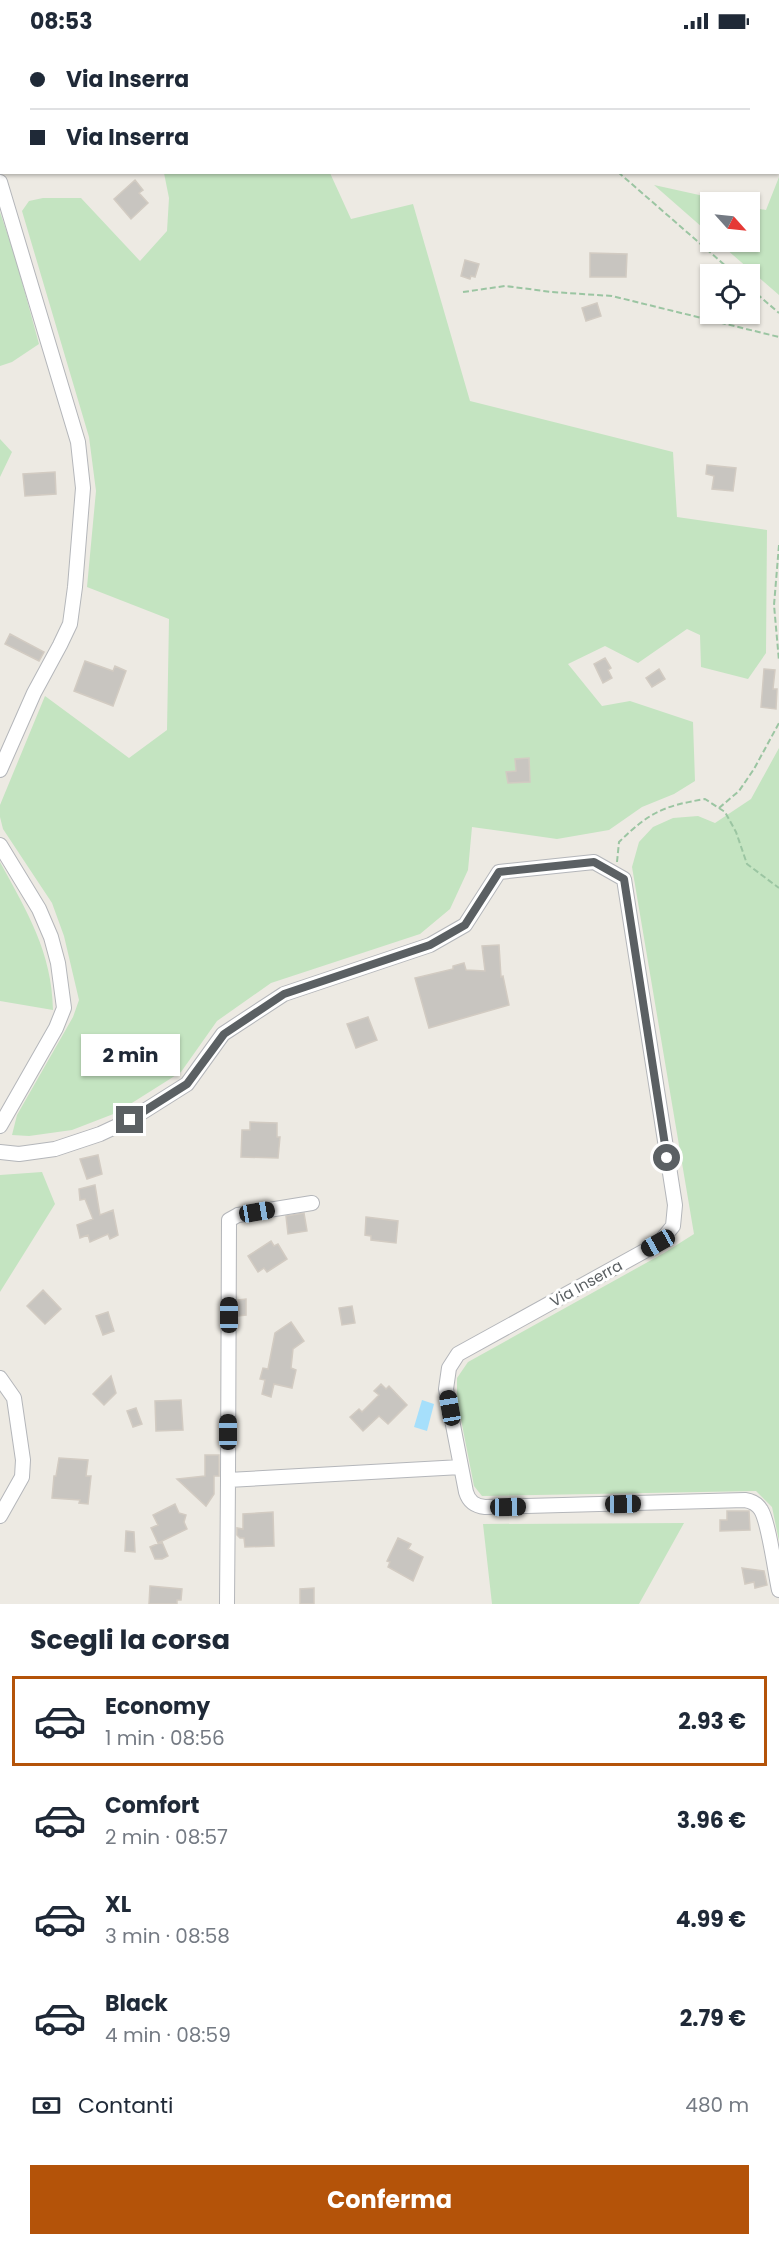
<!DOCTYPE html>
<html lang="it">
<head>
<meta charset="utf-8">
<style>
	body { margin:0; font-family:Poppins,sans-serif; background:#f2f2f3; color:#1f2937; height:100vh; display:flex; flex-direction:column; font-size:22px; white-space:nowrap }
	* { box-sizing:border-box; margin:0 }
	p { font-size:20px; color:#747a83 }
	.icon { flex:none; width:33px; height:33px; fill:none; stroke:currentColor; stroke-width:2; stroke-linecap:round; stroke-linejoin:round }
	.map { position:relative; height:1562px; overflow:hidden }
	.details { display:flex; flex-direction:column; background:#fff; flex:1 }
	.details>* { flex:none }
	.top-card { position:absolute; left:0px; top:0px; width:780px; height:132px; box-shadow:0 2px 4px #0004; display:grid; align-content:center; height:132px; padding:0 30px; background:#fff }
	.needle { width:39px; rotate:117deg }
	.fabs { position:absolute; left:700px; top:150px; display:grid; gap:12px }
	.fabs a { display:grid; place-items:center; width:60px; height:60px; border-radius:0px; background:#fff; box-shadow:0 2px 4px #0004; font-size:30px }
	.end { position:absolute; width:27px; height:27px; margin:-14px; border:8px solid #5b6063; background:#fff; box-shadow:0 0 0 3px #fff }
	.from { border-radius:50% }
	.bubble { position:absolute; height:42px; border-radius:0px; background:#fff; box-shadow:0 2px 4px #0004; font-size:20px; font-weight:700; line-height:42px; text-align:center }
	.car { position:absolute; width:18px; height:36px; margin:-18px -9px; border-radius:8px; box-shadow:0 0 4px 2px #0007; background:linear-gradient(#222 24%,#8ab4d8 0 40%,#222 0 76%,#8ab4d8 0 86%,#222 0) }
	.top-card b { display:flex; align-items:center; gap:21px; height:57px; font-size:22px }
	.top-card b+b { border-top:2px solid #e0e1e3 }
	.top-card i { width:15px; height:15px; background:#1f2937 }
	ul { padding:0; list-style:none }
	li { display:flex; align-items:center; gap:18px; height:90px; margin:0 12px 9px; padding:0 18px; border:3px solid transparent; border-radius:0px }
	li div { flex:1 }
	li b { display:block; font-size:22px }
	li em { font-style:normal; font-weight:700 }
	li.on { border-color:#b45309 }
	li>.icon { width:54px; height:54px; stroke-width:1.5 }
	h2 { padding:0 30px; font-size:27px; line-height:72px }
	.pay { display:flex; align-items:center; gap:15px; height:66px; padding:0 30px; font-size:22px }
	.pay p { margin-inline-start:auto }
	.primary-button { display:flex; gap:12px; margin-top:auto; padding:12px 30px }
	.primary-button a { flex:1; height:69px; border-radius:0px; background:#b45309; color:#fff; font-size:24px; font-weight:700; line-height:69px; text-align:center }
	.status { display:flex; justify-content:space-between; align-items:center; height:42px; padding:0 30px; background:#fff; direction:ltr }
	.status svg { height:16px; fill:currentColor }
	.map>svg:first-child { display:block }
	.green { fill:#c4e4c1 }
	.water { fill:#a6dffb }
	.building { fill:#c8c5c0; stroke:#d2cbc2; stroke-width:1.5 }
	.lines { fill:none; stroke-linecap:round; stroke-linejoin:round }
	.minor-casing { stroke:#b4b6ba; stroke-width:16 }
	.path { stroke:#9bc5a2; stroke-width:2; stroke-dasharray:6 3; stroke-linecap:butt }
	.minor { stroke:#fff; stroke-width:14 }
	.route { stroke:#5b6063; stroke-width:8 }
	.labels { text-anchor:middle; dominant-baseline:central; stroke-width:6; stroke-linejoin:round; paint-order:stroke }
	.street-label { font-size:15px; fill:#5b6063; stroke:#fff }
</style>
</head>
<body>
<div class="status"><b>08:53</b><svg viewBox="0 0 49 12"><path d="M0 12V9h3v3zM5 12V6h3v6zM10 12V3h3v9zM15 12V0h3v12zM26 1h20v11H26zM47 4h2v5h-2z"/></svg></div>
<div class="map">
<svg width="779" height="1562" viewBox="0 0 779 1562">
	<rect width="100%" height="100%" fill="#edeae3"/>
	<path class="green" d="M0 0H362L2 2 1 32Z
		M380 0H598L380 2Z
		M164 131H330L351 177 413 162 470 359 673 410 677 475 767 488 766 611 748 637 701 625 700 593 687 587 638 621 605 604 568 622 602 664 630 659 693 680 695 739 674 752 642 765 609 788 557 797 472 785 468 828 450 867 420 892 271 941 217 979 181 1030 116 1071 72 1088 29 1094 12 1093 17 1073 73 975 79 958 64 894 52 861 3 787 0 775V763L45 654 129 716 167 688 169 577 87 545 96 449 89 395 22 169 29 159 43 156H81L140 219 167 189 169 156Z
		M779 135V253L718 200H750V165L766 168Z
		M654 143 731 160H711V193Z
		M0 170 15 214 39 302 12 320 0 324Z
		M0 397 12 410 0 435Z
		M779 706V1499L772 1465 756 1449 482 1454 474 1444 457 1357V1336L468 1320 664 1211 694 1192 632 825 639 800 653 785 673 776 698 774 715 781 751 757Z
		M0 820C27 870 52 910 53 968L0 959Z
		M42 1130 55 1162 0 1250V1133Z
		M684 1481 639 1562H492L483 1482Z"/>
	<path class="water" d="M422 1358 434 1362 427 1389 414 1385Z"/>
	<path class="building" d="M135 138 143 148 139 151 148 161 131 177 114 157Z
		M590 211 627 212 626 235H590Z
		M465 218 479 222 475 235 471 234 470 237 461 234Z
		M597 261 601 274 586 279 582 266Z
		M707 423 736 426 733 449 712 447 714 434 706 432Z
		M55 430 56 452 25 454 23 432Z
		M10 592 44 610 39 619 5 602Z
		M605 616 611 626 608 628 612 636 603 641 594 622Z
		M85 619 113 629 115 624 126 629 113 664 74 649Z
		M659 627 665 637 652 645 646 636Z
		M764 627 775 628 773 647H777L776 667 761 665Z
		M529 716 530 740 508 741 506 730 516 729 515 717Z
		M499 903 501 935 503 934 509 963 429 986 415 936 453 927V924L464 921 466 928 485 929 482 904Z
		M368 975 377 998 356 1006 347 982Z
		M250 1080 277 1081V1095H280L278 1116 241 1115 242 1088H250Z
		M98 1113 102 1132 87 1137 80 1117Z
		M95 1143 100 1173 113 1168 118 1193 110 1197 108 1192 90 1200 88 1193 80 1196 77 1183 93 1177 85 1157 80 1158 79 1147Z
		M304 1171 307 1189 288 1192 286 1174Z
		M366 1175 398 1179 396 1201 371 1198V1194L365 1193Z
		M271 1199 274 1204 278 1202 287 1217 267 1230 264 1226 258 1230 248 1214Z
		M43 1248 61 1267 45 1282 27 1264Z
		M246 1257V1273L238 1274V1258Z
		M352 1264 355 1281 342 1283 339 1266Z
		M108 1270 114 1289 103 1293 96 1274Z
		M291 1280 304 1299 293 1307 291 1326 296 1328 292 1346 274 1342 271 1355 262 1352 265 1338 260 1337 263 1326 268 1327 275 1291Z
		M111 1334 116 1351 104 1363 93 1352Z
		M381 1342 386 1347 389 1344 407 1363 388 1382 379 1374 363 1389 350 1375 359 1367 362 1370 379 1353 374 1349Z
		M181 1358 183 1388 156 1389 155 1359Z
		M136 1366 142 1382 133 1385 127 1369Z
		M205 1413H219V1434H214V1452L206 1464 177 1437 205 1434Z
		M59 1416 88 1418 86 1434H91L88 1462 79 1461 80 1458 52 1456 54 1434H56Z
		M175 1462 179 1471 186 1473 184 1480 187 1487 158 1501 151 1486 158 1483 153 1473Z
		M727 1469H749L750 1488 720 1489V1478H727Z
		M273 1470 274 1504 245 1505 244 1496H240L237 1493V1486L243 1487V1472Z
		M126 1489 134 1490 135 1510 125 1509Z
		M398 1496 411 1502 408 1507 423 1515 413 1539 388 1525 390 1520 387 1519Z
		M162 1500 168 1514 162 1517H155L150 1505Z
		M742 1526 764 1529 767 1543 755 1546 754 1540 745 1542Z
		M150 1544 182 1547 181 1558H177V1562H149Z
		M314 1546V1562H300V1547Z"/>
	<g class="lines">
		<defs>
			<path id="minor" d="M0 140 78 400 83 446 75 545 70 582 60 603 34 651 0 728
				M0 803 39 867 51 895 58 921 64 966 56 986 0 1084
				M0 1110 19 1112 55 1107 100 1092 130 1078 187 1042 223 992 284 952 430 903 465 883 499 830 594 820 624 837 675 1163 673 1184 659 1201 458 1312 449 1326 446 1347 466 1450C469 1460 475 1464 485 1465L745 1458C751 1459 757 1461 761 1468 769 1481 775 1530 779 1548
				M0 1336 14 1356 23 1418 22 1435 0 1474
				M228 1438 229 1178 238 1173 312 1161
				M227 1562 228 1438 461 1425"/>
		</defs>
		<use href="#minor" class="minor-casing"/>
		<path class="path" d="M778 121H779
			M618 130 735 232
			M750 246 779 271
			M463 250 505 244 552 250 612 254 779 295
			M779 503 774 563 779 619
			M719 766 739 749 754 727 779 681
			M617 820 619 800C650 770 663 764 705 757L725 770 736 790 747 822 779 846"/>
		<use href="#minor" class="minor"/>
	</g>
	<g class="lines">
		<path class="route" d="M130 1078 187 1042 224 992 284 952 430 903 465 883 499 830 594 820 624 837 667 1116"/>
	</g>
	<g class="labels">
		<g class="street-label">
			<text transform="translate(586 1241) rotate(-29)">Via Inserra</text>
		</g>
	</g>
</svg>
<div class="fabs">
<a><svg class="needle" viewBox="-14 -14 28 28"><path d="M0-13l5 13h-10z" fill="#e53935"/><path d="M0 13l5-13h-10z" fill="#747a83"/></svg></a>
<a><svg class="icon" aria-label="locate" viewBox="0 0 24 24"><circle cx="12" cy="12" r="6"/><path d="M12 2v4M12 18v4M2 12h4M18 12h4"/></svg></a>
</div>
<i class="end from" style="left:667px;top:1116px"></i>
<i class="end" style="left:130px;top:1078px"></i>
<div class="bubble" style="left:81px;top:992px;width:99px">2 min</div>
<i class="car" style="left:257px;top:1170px;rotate:81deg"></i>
<i class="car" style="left:658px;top:1201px;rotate:241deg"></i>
<i class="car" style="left:229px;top:1273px;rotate:0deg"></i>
<i class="car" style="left:450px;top:1366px;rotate:350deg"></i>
<i class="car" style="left:228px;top:1390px;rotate:0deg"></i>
<i class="car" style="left:623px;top:1462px;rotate:89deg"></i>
<i class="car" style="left:508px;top:1465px;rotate:89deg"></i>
<div class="top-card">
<b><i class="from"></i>Via Inserra</b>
<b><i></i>Via Inserra</b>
</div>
</div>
<section class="details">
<h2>Scegli la corsa</h2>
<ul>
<li class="on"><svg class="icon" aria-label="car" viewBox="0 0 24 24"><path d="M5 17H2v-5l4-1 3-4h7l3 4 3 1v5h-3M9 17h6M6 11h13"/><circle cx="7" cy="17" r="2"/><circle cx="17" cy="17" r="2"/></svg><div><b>Economy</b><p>1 min · 08:56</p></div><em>2.93 €</em></li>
<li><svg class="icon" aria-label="car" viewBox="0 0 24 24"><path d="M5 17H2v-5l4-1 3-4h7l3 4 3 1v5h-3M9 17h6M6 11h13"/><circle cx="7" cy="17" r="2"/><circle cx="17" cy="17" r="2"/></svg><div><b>Comfort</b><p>2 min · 08:57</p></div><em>3.96 €</em></li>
<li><svg class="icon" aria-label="car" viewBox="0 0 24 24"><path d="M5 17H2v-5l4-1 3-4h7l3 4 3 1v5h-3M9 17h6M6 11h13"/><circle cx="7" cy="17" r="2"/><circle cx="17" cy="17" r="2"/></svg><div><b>XL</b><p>3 min · 08:58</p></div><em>4.99 €</em></li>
<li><svg class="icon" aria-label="car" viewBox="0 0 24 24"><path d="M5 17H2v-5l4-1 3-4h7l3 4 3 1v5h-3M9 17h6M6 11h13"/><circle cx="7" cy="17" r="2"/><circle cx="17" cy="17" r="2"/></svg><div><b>Black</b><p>4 min · 08:59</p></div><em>2.79 €</em></li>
</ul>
<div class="pay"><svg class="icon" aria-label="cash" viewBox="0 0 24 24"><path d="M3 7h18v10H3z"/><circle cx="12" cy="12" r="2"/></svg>Contanti<p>480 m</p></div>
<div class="primary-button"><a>Conferma</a></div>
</section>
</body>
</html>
